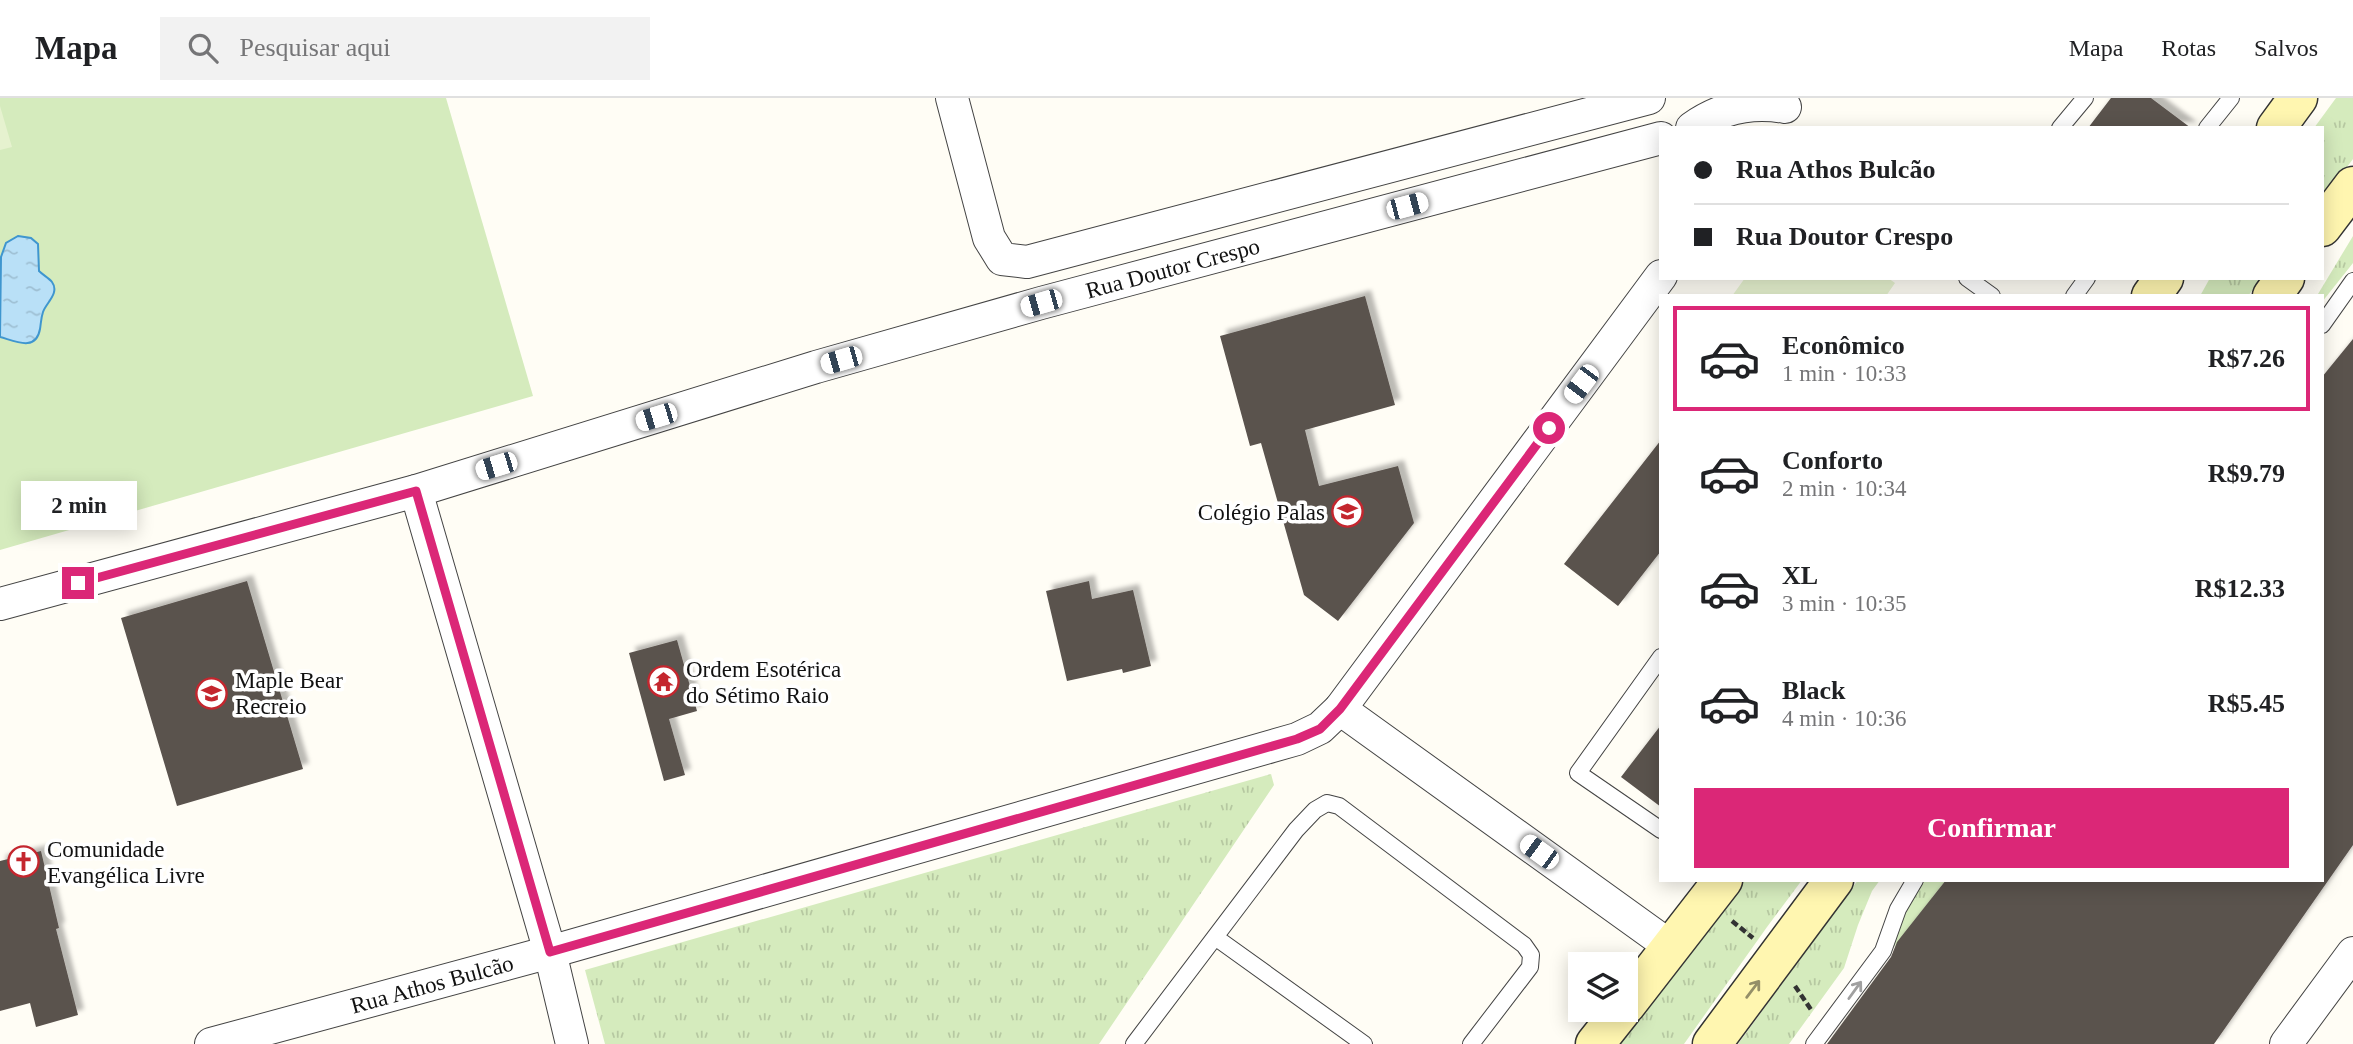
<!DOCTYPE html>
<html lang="pt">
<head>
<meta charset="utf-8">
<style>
	body { margin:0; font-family:"Times New Roman",serif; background:#f2f2f2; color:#202124; height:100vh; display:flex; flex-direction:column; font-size:26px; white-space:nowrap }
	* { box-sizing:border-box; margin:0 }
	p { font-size:23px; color:#757577 }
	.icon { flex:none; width:38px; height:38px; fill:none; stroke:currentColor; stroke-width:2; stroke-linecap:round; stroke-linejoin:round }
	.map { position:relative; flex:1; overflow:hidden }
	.sheet { position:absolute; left:1659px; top:196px; width:665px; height:588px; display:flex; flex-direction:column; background:#fff; border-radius:0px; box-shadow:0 4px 18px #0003 }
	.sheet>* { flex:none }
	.top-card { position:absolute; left:1659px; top:28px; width:665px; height:154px; border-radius:0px; box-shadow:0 4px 18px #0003; display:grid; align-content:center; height:154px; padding:0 35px; background:#fff }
	.buttons { position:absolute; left:1568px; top:854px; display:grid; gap:14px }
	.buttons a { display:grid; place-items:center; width:70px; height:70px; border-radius:0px; background:#fff; box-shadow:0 4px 18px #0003; font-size:35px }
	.end { position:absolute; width:32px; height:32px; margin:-16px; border:9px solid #db2777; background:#fff; box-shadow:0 0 0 4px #fff }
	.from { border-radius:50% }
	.bubble { position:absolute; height:49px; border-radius:0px; background:#fff; box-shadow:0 4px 18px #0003; font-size:23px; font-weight:700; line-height:49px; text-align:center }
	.car { position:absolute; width:21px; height:42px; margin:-21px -10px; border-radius:9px; box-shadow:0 0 5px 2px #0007; background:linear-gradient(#fff 24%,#345 0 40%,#fff 0 76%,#345 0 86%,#fff 0) }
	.top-card b { display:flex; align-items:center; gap:24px; height:66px; font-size:26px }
	.top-card b+b { border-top:2px solid #e0e0e0 }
	.top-card i { width:18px; height:18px; background:#202124 }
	ul { padding:12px 0 0; list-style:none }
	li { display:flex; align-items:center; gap:21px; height:105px; margin:0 14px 10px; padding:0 21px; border:4px solid transparent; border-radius:0px }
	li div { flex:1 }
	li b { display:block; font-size:26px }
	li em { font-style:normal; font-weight:700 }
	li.current { border-color:#db2777 }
	li>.icon { width:63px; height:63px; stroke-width:1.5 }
	.button { display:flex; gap:14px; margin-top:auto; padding:14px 35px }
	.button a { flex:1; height:80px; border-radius:0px; background:#db2777; color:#fff; font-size:28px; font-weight:700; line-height:80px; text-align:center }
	header { display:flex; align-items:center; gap:42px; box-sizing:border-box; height:98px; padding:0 35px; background:#fff; border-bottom:2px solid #e0e0e0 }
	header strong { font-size:33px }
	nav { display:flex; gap:38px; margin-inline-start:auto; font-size:24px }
	.search { width:490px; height:63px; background:#f2f2f2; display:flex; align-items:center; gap:18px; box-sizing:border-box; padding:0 24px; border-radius:0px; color:#757577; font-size:26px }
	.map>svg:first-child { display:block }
	.grass { fill:url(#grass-tufts) }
	.park { fill:#d5ebbd }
	.pitch { fill:#e6f2cf }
	.water { fill:url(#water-ripples); stroke:#3f96cf; stroke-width:2 }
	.building { fill:#5a524d; filter:url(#shadow) }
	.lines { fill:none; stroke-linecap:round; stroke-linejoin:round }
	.lane-casing { stroke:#444; stroke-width:18 }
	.street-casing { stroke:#444; stroke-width:34 }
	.secondary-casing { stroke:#333; stroke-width:41 }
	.path { stroke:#333; stroke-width:4.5; stroke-dasharray:7 3.5; stroke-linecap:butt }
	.lane { stroke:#fff; stroke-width:16 }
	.street { stroke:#fff; stroke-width:32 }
	.secondary { stroke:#fff6b0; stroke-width:38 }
	.oneway { stroke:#948f68 }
	.oneway2 { stroke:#a0a0a0 }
	.route { stroke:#db2777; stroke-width:9 }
	.labels { text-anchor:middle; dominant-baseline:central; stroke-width:7; stroke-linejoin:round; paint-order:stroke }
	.street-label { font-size:23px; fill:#111; stroke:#fff }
	.poi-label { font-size:23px; fill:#111; stroke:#fff; text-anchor:start }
</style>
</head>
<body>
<header>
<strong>Mapa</strong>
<div class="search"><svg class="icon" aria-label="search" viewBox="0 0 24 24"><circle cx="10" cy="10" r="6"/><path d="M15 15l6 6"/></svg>Pesquisar aqui</div>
<nav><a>Mapa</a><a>Rotas</a><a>Salvos</a></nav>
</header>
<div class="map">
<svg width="2353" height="946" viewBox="0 0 2353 946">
	<defs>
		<pattern id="grass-tufts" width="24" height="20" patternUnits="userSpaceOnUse" patternTransform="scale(1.75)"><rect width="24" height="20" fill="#d5ebbd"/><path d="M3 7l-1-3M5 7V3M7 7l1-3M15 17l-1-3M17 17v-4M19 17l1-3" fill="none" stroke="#b6c8a1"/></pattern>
		<pattern id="water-ripples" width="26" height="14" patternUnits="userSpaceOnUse" patternTransform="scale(1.75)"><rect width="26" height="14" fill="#b9e0f7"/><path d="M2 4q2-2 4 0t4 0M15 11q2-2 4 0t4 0" fill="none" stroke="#9ebfd3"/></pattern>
		<filter id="shadow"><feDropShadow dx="6" dy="-6" stdDeviation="2" flood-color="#0004"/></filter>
	</defs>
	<rect width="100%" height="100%" fill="#fffdf5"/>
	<path class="grass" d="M2336 0H2353V61L2322 102V30H2314Z
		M2353 138V165L2322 204V198H2318V196Z
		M2210 180H2262L2248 198H2200Z
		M1271 676 1274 687 1099 946H605L585 872Z
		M1739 782H1802L1767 829 1684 946H1618Z
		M1858 782H1880L1872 793 1858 827 1844 870 1789 946H1738Z
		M1925 782H1946L1890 854 1902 813Z"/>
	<path class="park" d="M0 0H446L533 298 0 452Z"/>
	<path class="pitch" d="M0 8 12 49 0 52Z
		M1745 180H1888L1895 185 1886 198H1732Z"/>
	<path class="water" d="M18 138 31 140 38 146 39 173C43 177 49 180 52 184 60 195 46 205 43 214 41 220 41 225 40 231 36 254 15 243 0 239L1 159 6 145Z"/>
	<path class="building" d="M2111 0H2151L2191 30H2088Z
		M1365 198 1395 307 1305 332 1319 388 1398 368 1414 425 1338 523 1304 497 1261 345 1250 348 1220 238Z
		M2353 241V747L2214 946H1827L1891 859 1897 844 1946 782H2322V279Z
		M1661 342V453L1618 508 1564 466Z
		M247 483 303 671 177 708 121 520Z
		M1089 483 1092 501 1133 492 1151 568 1123 575 1122 571 1067 583 1046 493Z
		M677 542 697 613 669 621 685 677 664 683 629 555Z
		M1661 627V709L1621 679Z
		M41 753 59 830 56 831 78 917 36 929 30 905 0 913V763Z"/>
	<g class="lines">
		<defs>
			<path id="lane" d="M2060 30 2085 0
				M2207 30 2231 0
				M1967 180 1992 198
				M2074 198 2087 180
				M2322 227 2353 183
				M1661 559 1578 675 1661 732
				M1215 839 1364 946
				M1134 946 1296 732 1315 712 1327 705 1339 708 1524 847 1531 857 1530 869 1471 946
				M1814 946 1883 853 1898 811 1915 782"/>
			<g id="street">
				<path d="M952 0 989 140 1002 161 1027 164 1649 0"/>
				<path d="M1692 30C1720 10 1751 3 1785 9"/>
				<path d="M416 393 550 854 572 946"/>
				<path id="s1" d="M0 506 416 393 816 269 1041 205 1661 40"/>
				<path d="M1340 611 1671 849"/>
				<path id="s2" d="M211 946 550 854 1297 641 1320 630 1340 611 1661 178"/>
				<path d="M2286 946 2353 855"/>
			</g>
			<path id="secondary" d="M2276 30 2298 0
				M2322 129 2353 88
				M2151 198 2164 180
				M2272 198 2285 180
				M1626 907 1723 782
				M1595 946 1622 912
				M1712 946 1834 782"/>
		</defs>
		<use href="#lane" class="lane-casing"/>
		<use href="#street" class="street-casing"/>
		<use href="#secondary" class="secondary-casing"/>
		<path class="path" d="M1732 823 1753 840
			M1795 888 1812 913"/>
		<use href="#lane" class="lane"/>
		<use href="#street" class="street"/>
		<use href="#secondary" class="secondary"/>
	</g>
	<defs><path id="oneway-shaft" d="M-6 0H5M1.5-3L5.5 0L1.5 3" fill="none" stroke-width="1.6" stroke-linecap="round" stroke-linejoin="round" transform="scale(1.75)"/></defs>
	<use class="oneway" href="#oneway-shaft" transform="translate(1753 891) rotate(-53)"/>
	<use class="oneway2" href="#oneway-shaft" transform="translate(1855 892) rotate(-54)"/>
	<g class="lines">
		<path class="route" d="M78 485 416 393 550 854 1297 641 1320 631 1340 611 1549 330"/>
	</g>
	<defs>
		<symbol id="school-ring" viewBox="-11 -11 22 22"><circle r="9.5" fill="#fff" stroke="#c4262e" stroke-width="1.5"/><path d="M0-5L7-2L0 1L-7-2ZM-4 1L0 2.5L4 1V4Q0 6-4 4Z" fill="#c4262e"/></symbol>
		<symbol id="temple-ring" viewBox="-11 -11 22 22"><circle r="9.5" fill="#fff" stroke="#c4262e" stroke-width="1.5"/><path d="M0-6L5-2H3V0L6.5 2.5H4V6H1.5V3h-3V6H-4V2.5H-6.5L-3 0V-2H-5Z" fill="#c4262e"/></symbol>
		<symbol id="church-ring" viewBox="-11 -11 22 22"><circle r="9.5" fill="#fff" stroke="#c4262e" stroke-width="1.5"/><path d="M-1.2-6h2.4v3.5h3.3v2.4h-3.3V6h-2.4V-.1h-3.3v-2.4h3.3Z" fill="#c4262e"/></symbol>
	</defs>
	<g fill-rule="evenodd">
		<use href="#school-ring" x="1330" y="396" width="35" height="35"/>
		<use href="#temple-ring" x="646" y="566" width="35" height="35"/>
		<use href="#school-ring" x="194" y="578" width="35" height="35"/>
		<use href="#church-ring" x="6" y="746" width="35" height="35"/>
	</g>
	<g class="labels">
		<g class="street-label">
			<text stroke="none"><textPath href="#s1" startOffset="1220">Rua Doutor Crespo</textPath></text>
			<text stroke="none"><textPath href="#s2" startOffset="229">Rua Athos Bulcão</textPath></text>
		</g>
		<g class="poi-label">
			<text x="1325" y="414" text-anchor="end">Colégio Palas</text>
			<text x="686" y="571">Ordem Esotérica<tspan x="686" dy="26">do Sétimo Raio</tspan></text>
			<text x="235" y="582">Maple Bear<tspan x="235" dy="26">Recreio</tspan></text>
			<text x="47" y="751">Comunidade<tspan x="47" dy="26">Evangélica Livre</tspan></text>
		</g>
	</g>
</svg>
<div class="buttons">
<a><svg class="icon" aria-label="layers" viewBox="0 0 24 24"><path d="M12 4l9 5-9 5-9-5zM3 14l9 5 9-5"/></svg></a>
</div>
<i class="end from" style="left:1549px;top:330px"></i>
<i class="end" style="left:78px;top:485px"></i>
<div class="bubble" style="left:21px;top:383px;width:116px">2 min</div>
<i class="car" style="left:1407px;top:108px;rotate:75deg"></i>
<i class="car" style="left:1041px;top:205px;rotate:254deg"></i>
<i class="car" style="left:841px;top:262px;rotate:254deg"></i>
<i class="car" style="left:1581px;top:286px;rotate:217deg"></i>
<i class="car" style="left:656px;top:319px;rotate:253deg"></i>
<i class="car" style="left:496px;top:368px;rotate:253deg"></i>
<i class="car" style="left:1539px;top:754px;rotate:306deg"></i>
<div class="top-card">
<b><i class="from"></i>Rua Athos Bulcão</b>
<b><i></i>Rua Doutor Crespo</b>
</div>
<section class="sheet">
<ul>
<li class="current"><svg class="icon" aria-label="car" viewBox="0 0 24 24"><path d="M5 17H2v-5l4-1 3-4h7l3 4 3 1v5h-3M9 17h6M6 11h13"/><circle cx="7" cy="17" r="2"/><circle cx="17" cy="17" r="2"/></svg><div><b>Econômico</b><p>1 min · 10:33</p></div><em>R$7.26</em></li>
<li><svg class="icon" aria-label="car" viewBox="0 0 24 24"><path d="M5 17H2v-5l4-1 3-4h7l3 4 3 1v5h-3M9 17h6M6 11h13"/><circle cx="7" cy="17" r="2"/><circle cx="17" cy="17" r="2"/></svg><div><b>Conforto</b><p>2 min · 10:34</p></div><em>R$9.79</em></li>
<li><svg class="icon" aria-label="car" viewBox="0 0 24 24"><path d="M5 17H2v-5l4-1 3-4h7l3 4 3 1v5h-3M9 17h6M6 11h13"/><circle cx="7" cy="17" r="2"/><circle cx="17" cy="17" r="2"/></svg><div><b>XL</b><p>3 min · 10:35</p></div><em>R$12.33</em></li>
<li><svg class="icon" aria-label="car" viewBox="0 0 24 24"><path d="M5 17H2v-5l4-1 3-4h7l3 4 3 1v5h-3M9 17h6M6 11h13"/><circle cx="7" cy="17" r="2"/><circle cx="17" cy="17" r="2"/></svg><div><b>Black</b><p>4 min · 10:36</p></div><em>R$5.45</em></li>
</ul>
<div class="button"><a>Confirmar</a></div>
</section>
</div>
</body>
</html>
